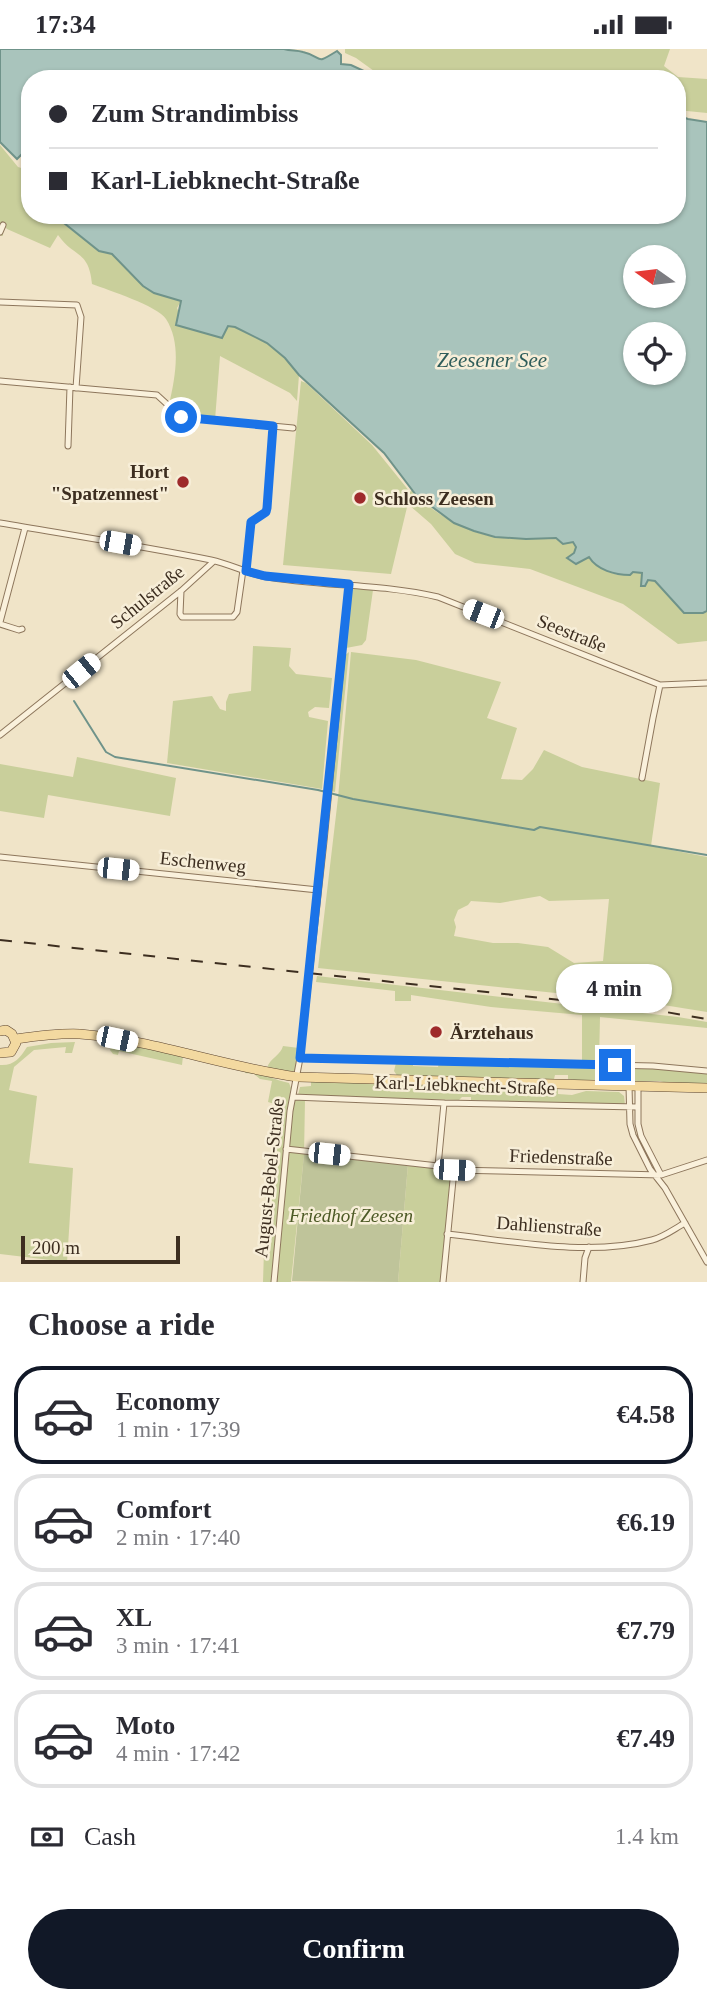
<!DOCTYPE html>
<html lang="en">
<head>
<meta charset="utf-8">
<style>
	body { margin:0; font-family:Georgia,serif; background:#f2f2f3; color:#2b2b33; height:100vh; display:flex; flex-direction:column; font-size:26px; white-space:nowrap }
	* { box-sizing:border-box; margin:0 }
	p { font-size:23px; color:#7c7c81 }
	.icon { flex:none; width:38px; height:38px; fill:none; stroke:currentColor; stroke-width:2; stroke-linecap:round; stroke-linejoin:round }
	.map { position:relative; height:1233px; overflow:hidden }
	.drawer { display:flex; flex-direction:column; background:#fff; flex:1 }
	.drawer>* { flex:none }
	.banner { position:absolute; left:21px; top:21px; width:665px; height:154px; border-radius:28px; box-shadow:0 2px 5px #0004; display:grid; align-content:center; height:154px; padding:0 28px; background:#fff }
	.needle { width:46px; rotate:284deg }
	.tools { position:absolute; left:623px; top:196px; display:grid; gap:14px }
	.tools a { display:grid; place-items:center; width:63px; height:63px; border-radius:50%; background:#fff; box-shadow:0 2px 5px #0004; font-size:35px }
	.scale { position:absolute; left:21px; bottom:18px; width:159px; box-sizing:border-box; padding-left:7px; border:4px solid #3d2e20; border-top:0; font-size:19px; line-height:24px; white-space:nowrap; color:#3d2e20; -webkit-text-stroke:5px #f7eed8; paint-order:stroke }
	.end { position:absolute; width:32px; height:32px; margin:-16px; border:9px solid #1a73e8; background:#fff; box-shadow:0 0 0 4px #fff }
	.from { border-radius:50% }
	.bubble { position:absolute; height:49px; border-radius:24px; background:#fff; box-shadow:0 2px 5px #0004; font-size:23px; font-weight:700; line-height:49px; text-align:center }
	.car { position:absolute; width:21px; height:42px; margin:-21px -10px; border-radius:9px; box-shadow:0 0 5px 2px #0007; background:linear-gradient(#fff 24%,#345 0 40%,#fff 0 76%,#345 0 86%,#fff 0) }
	.banner b { display:flex; align-items:center; gap:24px; height:66px; font-size:26px }
	.banner b+b { border-top:2px solid #e1e1e2 }
	.banner i { width:18px; height:18px; background:#2b2b33 }
	ul { padding:0; list-style:none }
	li { display:flex; align-items:center; gap:21px; height:98px; margin:0 14px 10px; padding:0 14px; border:4px solid #e1e1e2; border-radius:28px }
	li div { flex:1 }
	li b { display:block; font-size:26px }
	li em { font-style:normal; font-weight:700 }
	li.on { border-color:#111827 }
	li>.icon { width:63px; height:63px; stroke-width:1.5 }
	h2 { padding:0 28px; font-size:32px; line-height:84px }
	.pay { display:flex; align-items:center; gap:18px; height:77px; padding:0 28px; font-size:26px }
	.pay p { margin-inline-start:auto }
	.action { display:flex; gap:14px; margin-top:auto; padding:14px 28px }
	.action a { flex:1; height:80px; border-radius:42px; background:#111827; color:#fff; font-size:28px; font-weight:700; line-height:80px; text-align:center }
	.status { display:flex; justify-content:space-between; align-items:center; height:49px; padding:0 35px; background:#fff; direction:ltr }
	.status svg { height:19px; fill:currentColor }
	.map>svg:first-child { display:block }
	.green { fill:#c9cf9b; fill-rule:evenodd }
	.cemetery { fill:#bfc49a }
	.water { fill:#a9c4bc; stroke:#6f938a; stroke-width:2; fill-rule:evenodd }
	.lines { fill:none; stroke-linecap:round; stroke-linejoin:round }
	.stream { stroke:#6f938a; stroke-width:2 }
	.street-casing { stroke:#8d765c; stroke-width:7 }
	.primary-casing { stroke:#5b4430; stroke-width:10 }
	.street { stroke:#faf1dc; stroke-width:5 }
	.primary { stroke:#f3d9a0; stroke-width:9 }
	.rail { stroke:#3d2e20; stroke-width:2; stroke-dasharray:12 12; stroke-linecap:butt }
	.route { stroke:#1a73e8; stroke-width:9 }
	.poi-dot { fill:#9e2a2b; stroke:#f7eed8; stroke-width:2.5 }
	.labels { text-anchor:middle; dominant-baseline:central; stroke-width:5; stroke-linejoin:round; paint-order:stroke }
	.poi-label { font-size:19px; font-weight:bold; fill:#3d2e20; stroke:#f7eed8; text-anchor:start }
	.street-label { font-size:19px; fill:#3d2e20; stroke:#f7eed8 }
	.park-label { font-size:19px; font-style:italic; fill:#4d5a26; stroke:#f7eed8 }
	.water-label { font-size:21px; font-style:italic; fill:#2f5d5a; stroke:#f7eed8 }
</style>
</head>
<body>
<div class="status"><b>17:34</b><svg viewBox="0 0 49 12"><path d="M0 12V9h3v3zM5 12V6h3v6zM10 12V3h3v9zM15 12V0h3v12zM26 1h20v11H26zM47 4h2v5h-2z"/></svg></div>
<div class="map">
<svg width="707" height="1233" viewBox="0 0 707 1233">
	<rect width="100%" height="100%" fill="#f0e4c8"/>
	<path class="green" d="M345 0H670L664 17 678 28 707 30V64L677 61V30H385L356 9 345 4Z
		M0 96 18 118 28 121 30 128V166H64L68 169 64 175 99 202 112 205 143 237 154 244 181 252 177 259 179 264 177 276 222 289 228 277 235 278 267 294 285 309 299 326 297 352 290 344 220 307 215 371 181 368 169 356C175 329 182 295 166 270 158 257 108 241 92 235 89 201 74 209 58 186L50 199 7 180 3 176V187L0 186Z
		M301 332 306 334 372 396 410 443 412 441C430 463 467 484 496 488 522 492 547 488 573 492L576 498 574 504 589 508C595 518 613 527 625 526 632 525 635 523 642 524L641 531 655 532 684 564 707 563V592L678 595 640 567 623 555 530 520 475 514 455 505 431 475 409 456V450L391 525 283 516Z
		M352 539 373 541 366 591 362 596 346 599Z
		M253 597 291 599 289 617 296 625 332 629 329 659 315 658 308 663 309 668 328 672 322 740 167 714 173 652 212 647 220 660 226 662V653L229 645 251 642Z
		M349 603 335 743 331 742 344 607Z
		M351 603 416 611 501 633 487 669 517 679 501 730 522 731 533 720 544 701 582 718 660 734 651 797 707 808V963L651 954 318 919 338 749ZM540 847 549 852 609 850 603 912 574 914 548 898 518 894H493L454 887 456 878 454 871 458 861 468 856 471 852 500 854Z
		M77 708 176 729 170 767 48 746 44 769 0 762V715L73 728Z
		M317 927 678 968 707 973V979L600 968 599 1013H582V966L491 958 411 946V952H395V942L316 933Z
		M115 992 183 1007 182 1016 119 1002 118 1006 113 1005 110 1001 112 994Z
		M75 993 72 1004H65L66 998 34 1001 14 1018 9 1041 37 1047 29 1114 73 1119 67 1213 0 1205V1016C14 1017 20 1009 27 998L51 994Z
		M283 997 299 999 295 1021 291 1024 267 1019C270 1009 281 1006 283 997Z
		M396 1014H413V1017L438 1018 439 1014 678 1020 707 1025V1036L671 1035 660 1032 586 1033 568 1030V1026H555L554 1030 540 1032 398 1028 394 1022Z
		M245 1020C261 1024 274 1031 289 1034L291 1039 288 1058 291 1079 294 1051H305L304 1106 291 1233H263L266 1137 272 1138 279 1078 277 1075 281 1057 268 1053 272 1032 260 1030 254 1025 245 1024Z
		M338 1032 541 1037 558 1040V1045L572 1046 586 1042 619 1043 624 1047 625 1056 471 1051V1048H462L459 1051 298 1046 300 1038 311 1037V1033Z
		M408 1115 435 1119 449 1125 451 1128 441 1233H398Z"/>
	<path class="cemetery" d="M304 1105 408 1115 398 1233 292 1232Z"/>
	<path class="water" d="M0 0H284C291 2 297 1 303 3 325 8 313 17 337 2L341 6V15L351 16 381 30H30V116L21 106 17 110 0 93Z
		M677 66 688 70 707 73V562L703 564H684L655 532 648 531 645 537H641L642 524 633 523 630 526C615 526 597 521 589 508L576 515 567 509 574 504 576 498 573 493 563 495 556 489 526 490 495 488 474 482 454 474 416 446 384 404 299 326 285 309 267 294 235 278 228 277 222 289 176 276 181 252 154 244 143 237 112 205 99 202 64 174 68 169 64 166H677ZM674 208V247H635V208ZM674 285V324H635V285Z"/>
	<g class="lines">
		<path class="stream" d="M74 652 106 703 115 708 318 741 353 750 534 781 540 778 707 806"/>
		<defs>
			<path id="street" d="M0 183 3 176
				M0 253 77 256 81 268 76 339
				M0 332 157 346 181 368 293 379
				M68 397 70 338
				M0 474C70 486 141 497 211 511 229 515 245 523 262 527 320 538 380 534 438 548L660 636 707 634
				M246 522 251 473 266 463 267 459 273 377
				M181 542 180 565 182 568H233L237 563 243 521
				M0 573 25 479
				M0 575 19 581 22 580
				M0 686 181 542 214 512
				M642 729 653 669 660 636
				M0 808 318 841
				M300 1009 653 1017 707 1022
				M629 1037 630 1075 633 1086 650 1120 665 1139 707 1213
				M638 1037V1075L641 1087 661 1126
				M293 1048 444 1054 637 1058
				M286 1100 438 1117 454 1121 661 1126 707 1111
				M438 1117 444 1054
				M447 1185C511 1192 589 1208 652 1191 664 1188 674 1180 685 1174
				M274 1233 290 1062 300 1009 324 792 349 535
				M443 1233 454 1121
				M583 1233 585 1209 589 1198"/>
			<path id="primary" d="M0 982 6 981 12 985 16 994 11 1003 0 1004
				M16 990C37 987 58 984 80 985 154 991 224 1018 298 1028L707 1039"/>
		</defs>
		<use href="#street" class="street-casing"/>
		<use href="#primary" class="primary-casing"/>
		<use href="#street" class="street"/>
		<use href="#primary" class="primary"/>
		<path class="rail" d="M0 891 654 961 707 970"/>
	</g>
	<g class="lines">
		<path class="route" d="M181 368 273 377 267 459 266 463 251 473 246 522 265 527 349 535 300 1009 615 1016"/>
	</g>
	<g class="poi-dot">
		<circle cx="183" cy="433" r="7"/>
		<circle cx="360" cy="449" r="7"/>
		<circle cx="436" cy="983" r="7"/>
	</g>
	<g class="labels">
		<g class="poi-label">
			<text x="169" y="422" text-anchor="end">Hort<tspan x="169" dy="22">"Spatzennest"</tspan></text>
			<text x="374" y="449">Schloss Zeesen</text>
			<text x="450" y="983">Ärztehaus</text>
		</g>
		<g class="street-label">
			<text transform="translate(147 548) rotate(-39)">Schulstraße</text>
			<text transform="translate(572 584) rotate(22)">Seestraße</text>
			<text transform="translate(203 813) rotate(6)">Eschenweg</text>
			<text transform="translate(465 1036) rotate(2)">Karl-Liebknecht-Straße</text>
			<text transform="translate(561 1108) rotate(2)">Friedenstraße</text>
			<text transform="translate(269 1129) rotate(-84)">August-Bebel-Straße</text>
			<text transform="translate(549 1177) rotate(4)">Dahlienstraße</text>
		</g>
		<g class="park-label">
			<text x="351" y="1166">Friedhof Zeesen</text>
		</g>
		<g class="water-label">
			<text x="492" y="311">Zeesener See</text>
		</g>
	</g>
</svg>
<div class="tools">
<a><svg class="needle" viewBox="-14 -14 28 28"><path d="M0-13l5 13h-10z" fill="#e53935"/><path d="M0 13l5-13h-10z" fill="#7c7c81"/></svg></a>
<a><svg class="icon" aria-label="locate" viewBox="0 0 24 24"><circle cx="12" cy="12" r="6"/><path d="M12 2v4M12 18v4M2 12h4M18 12h4"/></svg></a>
</div>
<div class="scale">200 m</div>
<i class="end from" style="left:181px;top:368px"></i>
<i class="end" style="left:615px;top:1016px"></i>
<div class="bubble" style="left:556px;top:915px;width:116px">4 min</div>
<i class="car" style="left:120px;top:494px;rotate:100deg"></i>
<i class="car" style="left:483px;top:565px;rotate:291deg"></i>
<i class="car" style="left:81px;top:622px;rotate:51deg"></i>
<i class="car" style="left:118px;top:820px;rotate:96deg"></i>
<i class="car" style="left:117px;top:990px;rotate:102deg"></i>
<i class="car" style="left:329px;top:1105px;rotate:96deg"></i>
<i class="car" style="left:454px;top:1121px;rotate:92deg"></i>
<div class="banner">
<b><i class="from"></i>Zum Strandimbiss</b>
<b><i></i>Karl-Liebknecht-Straße</b>
</div>
</div>
<section class="drawer">
<h2>Choose a ride</h2>
<ul>
<li class="on"><svg class="icon" aria-label="car" viewBox="0 0 24 24"><path d="M5 17H2v-5l4-1 3-4h7l3 4 3 1v5h-3M9 17h6M6 11h13"/><circle cx="7" cy="17" r="2"/><circle cx="17" cy="17" r="2"/></svg><div><b>Economy</b><p>1 min · 17:39</p></div><em>€4.58</em></li>
<li><svg class="icon" aria-label="car" viewBox="0 0 24 24"><path d="M5 17H2v-5l4-1 3-4h7l3 4 3 1v5h-3M9 17h6M6 11h13"/><circle cx="7" cy="17" r="2"/><circle cx="17" cy="17" r="2"/></svg><div><b>Comfort</b><p>2 min · 17:40</p></div><em>€6.19</em></li>
<li><svg class="icon" aria-label="car" viewBox="0 0 24 24"><path d="M5 17H2v-5l4-1 3-4h7l3 4 3 1v5h-3M9 17h6M6 11h13"/><circle cx="7" cy="17" r="2"/><circle cx="17" cy="17" r="2"/></svg><div><b>XL</b><p>3 min · 17:41</p></div><em>€7.79</em></li>
<li><svg class="icon" aria-label="car" viewBox="0 0 24 24"><path d="M5 17H2v-5l4-1 3-4h7l3 4 3 1v5h-3M9 17h6M6 11h13"/><circle cx="7" cy="17" r="2"/><circle cx="17" cy="17" r="2"/></svg><div><b>Moto</b><p>4 min · 17:42</p></div><em>€7.49</em></li>
</ul>
<div class="pay"><svg class="icon" aria-label="cash" viewBox="0 0 24 24"><path d="M3 7h18v10H3z"/><circle cx="12" cy="12" r="2"/></svg>Cash<p>1.4 km</p></div>
<div class="action"><a>Confirm</a></div>
</section>
</body>
</html>
